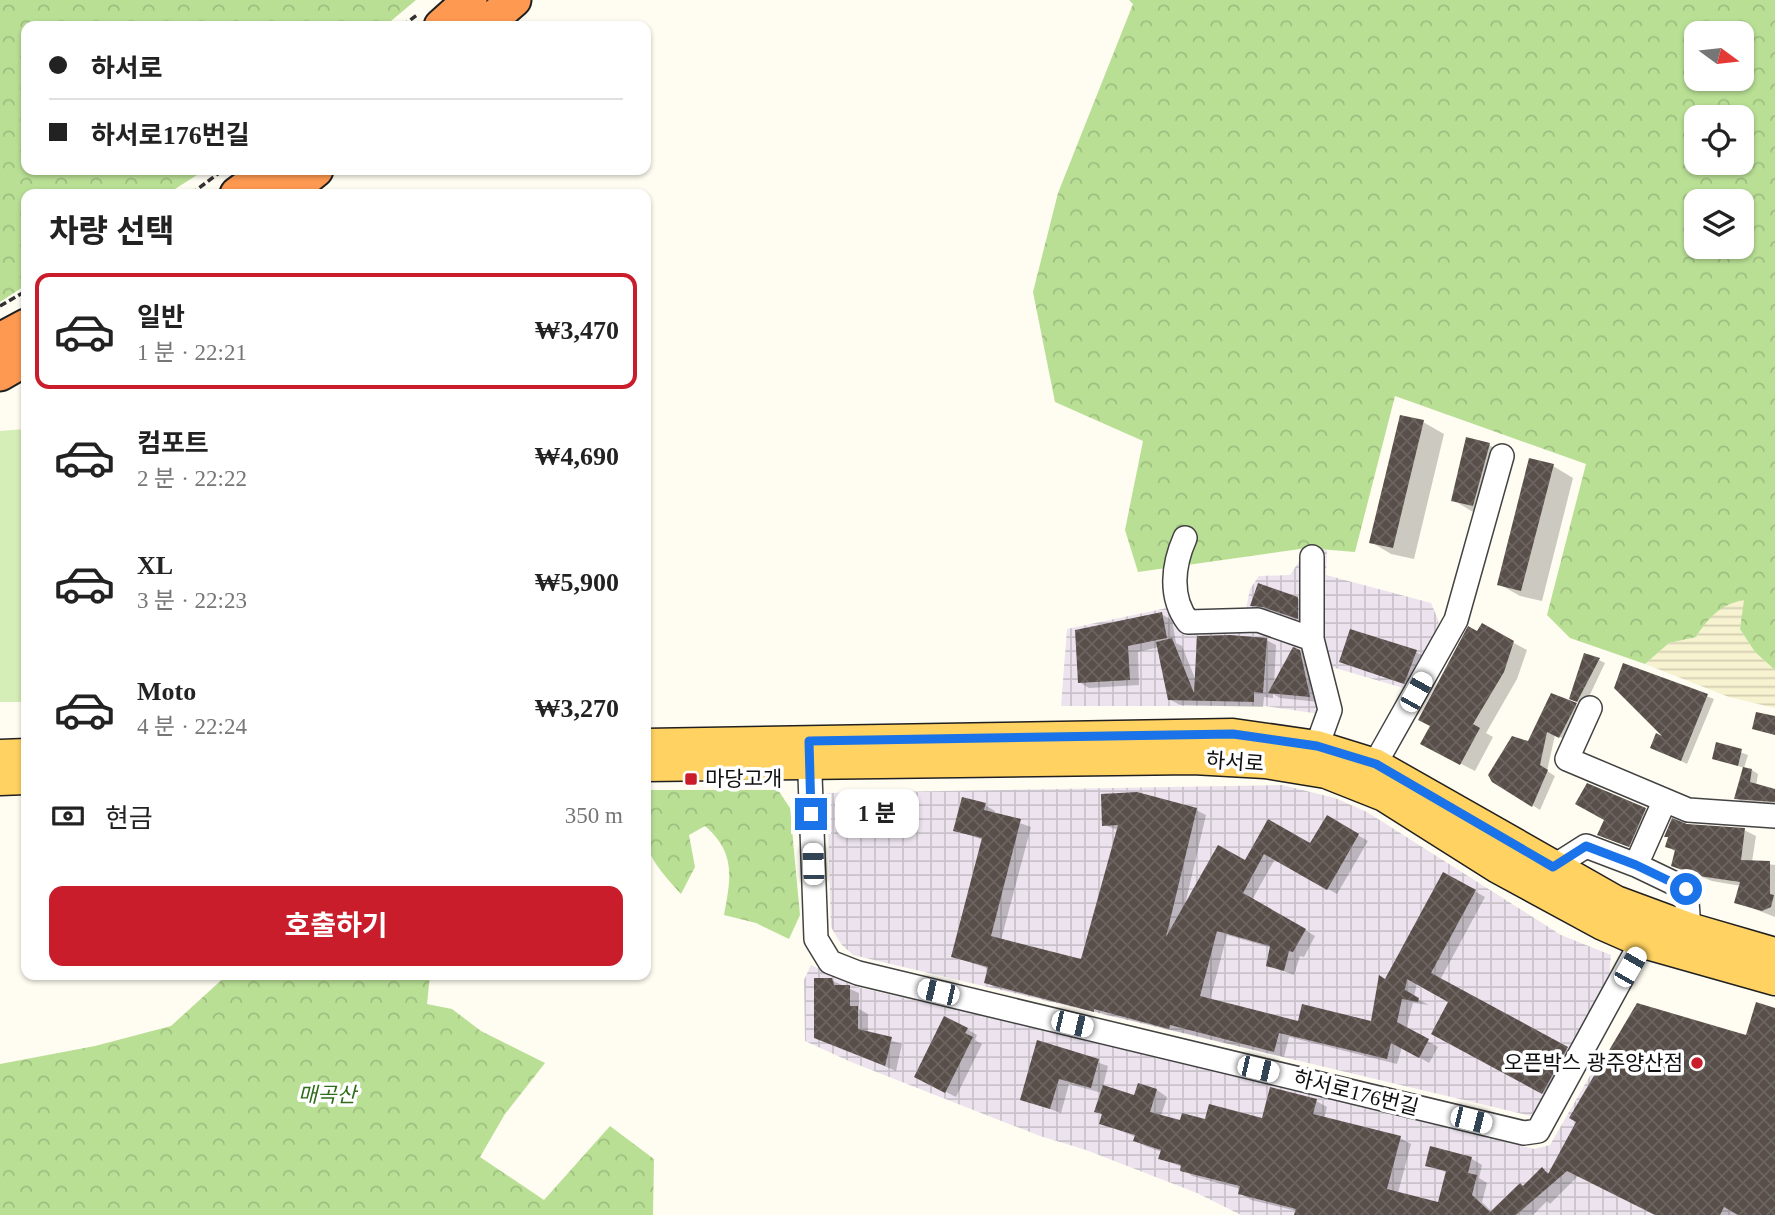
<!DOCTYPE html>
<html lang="ko">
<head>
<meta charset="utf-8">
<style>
	body { margin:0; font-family:"Times New Roman","Noto Sans KR",serif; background:#f6f6f6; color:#222; height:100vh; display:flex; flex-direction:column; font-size:26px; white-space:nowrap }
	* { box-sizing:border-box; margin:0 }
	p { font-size:23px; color:#767676 }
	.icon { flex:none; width:38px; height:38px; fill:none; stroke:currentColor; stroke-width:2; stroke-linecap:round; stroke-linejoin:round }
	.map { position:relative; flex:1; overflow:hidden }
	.panel { position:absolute; left:21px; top:189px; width:630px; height:791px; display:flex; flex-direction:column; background:#fff; border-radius:14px; box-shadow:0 2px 5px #0004 }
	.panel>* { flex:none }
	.top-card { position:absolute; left:21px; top:21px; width:630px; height:154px; border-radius:14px; box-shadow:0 2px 5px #0004; display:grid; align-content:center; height:154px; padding:0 28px; background:#fff }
	.needle { width:46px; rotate:105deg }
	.controls { position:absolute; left:1684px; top:21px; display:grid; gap:14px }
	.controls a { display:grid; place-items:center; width:70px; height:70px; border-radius:14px; background:#fff; box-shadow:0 2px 5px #0004; font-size:35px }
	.end { position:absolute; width:32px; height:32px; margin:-16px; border:9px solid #1a73e8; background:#fff; box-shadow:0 0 0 4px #fff }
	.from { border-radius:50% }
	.bubble { position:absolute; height:49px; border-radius:14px; background:#fff; box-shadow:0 2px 5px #0004; font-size:23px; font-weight:700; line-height:49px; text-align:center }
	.car { position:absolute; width:21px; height:42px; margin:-21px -10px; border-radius:9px; box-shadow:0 0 5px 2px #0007; background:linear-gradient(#fff 24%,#345 0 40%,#fff 0 76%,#345 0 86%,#fff 0) }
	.top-card b { display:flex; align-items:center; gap:24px; height:66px; font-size:26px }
	.top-card b+b { border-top:2px solid #e0e0e0 }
	.top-card i { width:18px; height:18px; background:#222 }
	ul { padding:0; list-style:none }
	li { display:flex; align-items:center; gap:21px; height:116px; margin:0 14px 10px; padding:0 14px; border:4px solid transparent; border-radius:14px }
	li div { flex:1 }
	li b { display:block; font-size:26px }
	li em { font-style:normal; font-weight:700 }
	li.active { border-color:#c91d2c }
	li>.icon { width:63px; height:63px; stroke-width:1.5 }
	h2 { padding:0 28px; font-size:32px; line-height:84px }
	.pay { display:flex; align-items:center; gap:18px; height:77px; padding:0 28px; font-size:26px }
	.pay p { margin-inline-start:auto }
	.button { display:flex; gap:14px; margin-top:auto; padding:14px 28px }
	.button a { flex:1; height:80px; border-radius:14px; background:#c91d2c; color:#fff; font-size:28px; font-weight:700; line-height:80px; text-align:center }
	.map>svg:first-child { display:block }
	.industrial { fill:url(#industrial-grid) }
	.farmland { fill:url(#farmland-rules) }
	.forest { fill:url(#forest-crowns); fill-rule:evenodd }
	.park { fill:#d5edb7 }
	.shadow { fill:#0003 }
	.building { fill:url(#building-cross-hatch) }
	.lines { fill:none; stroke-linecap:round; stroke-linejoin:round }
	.minor-casing { stroke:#424242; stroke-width:26 }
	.major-casing { stroke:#202020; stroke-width:33 }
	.highway-casing { stroke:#202020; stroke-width:37 }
	.path { stroke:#313131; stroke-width:3.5; stroke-dasharray:7 3.5; stroke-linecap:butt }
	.minor { stroke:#fff; stroke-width:23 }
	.major { stroke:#ffd261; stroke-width:30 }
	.highway { stroke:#fd9951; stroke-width:33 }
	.route { stroke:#1a73e8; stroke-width:9 }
	.poi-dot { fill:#c91d2c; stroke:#fff; stroke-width:2.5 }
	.labels { text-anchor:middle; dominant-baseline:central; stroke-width:7; stroke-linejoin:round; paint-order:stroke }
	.street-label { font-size:21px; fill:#0f0f0f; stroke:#fff }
	.poi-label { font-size:21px; fill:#0f0f0f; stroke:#fff; text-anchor:start }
	.park-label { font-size:21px; font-style:italic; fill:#2e6c1a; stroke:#fff }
</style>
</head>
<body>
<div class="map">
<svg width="1775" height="1215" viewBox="0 0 1775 1215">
	<defs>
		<pattern id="industrial-grid" width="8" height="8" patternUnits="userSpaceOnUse" patternTransform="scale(1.75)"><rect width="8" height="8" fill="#ece3ee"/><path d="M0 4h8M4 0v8" fill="none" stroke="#c9c2cb"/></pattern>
		<pattern id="farmland-rules" width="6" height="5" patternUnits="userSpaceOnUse" patternTransform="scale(1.75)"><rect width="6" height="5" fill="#f7f2cf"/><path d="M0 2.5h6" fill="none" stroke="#d3ceb1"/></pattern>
		<pattern id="forest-crowns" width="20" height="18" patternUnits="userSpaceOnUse" patternTransform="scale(1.75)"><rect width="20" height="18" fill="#b9df95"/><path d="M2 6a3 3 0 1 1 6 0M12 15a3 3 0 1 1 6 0" fill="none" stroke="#9ebe7f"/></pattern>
		<pattern id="building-cross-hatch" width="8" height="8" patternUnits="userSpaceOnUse" patternTransform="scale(1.75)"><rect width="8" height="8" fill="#594f4a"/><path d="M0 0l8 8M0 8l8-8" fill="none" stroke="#6c6460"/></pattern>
	</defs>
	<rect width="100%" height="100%" fill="#fffcf1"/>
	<path class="industrial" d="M1308 548 1327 550 1326 575 1431 603 1439 622 1410 690 1325 665 1320 714 1265 706H1061L1067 629 1167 608 1176 627 1189 629 1243 624 1250 589 1259 576 1290 575Z
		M1282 785 1335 798 1367 812 1561 935 1611 955 1609 977 1535 1117 853 955 841 944 831 927 827 793Z
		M811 965 857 987 1226 1071 1534 1149 1550 1145 1603 1053 1768 1159 1775 1215H1241L1197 1193 1086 1150 1040 1136 851 1062 805 1041 804 980Z"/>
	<path class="farmland" d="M1745 599 1740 629 1755 652 1775 670V708L1729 697 1645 664 1669 643 1696 637 1708 619 1728 602Z"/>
	<path class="forest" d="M0 0H416L385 26H26V170H205L167 194H26V285L0 302Z
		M1129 0H1775V670L1755 652 1740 629 1744 600C1721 604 1709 617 1696 637L1669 643 1645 664 1570 638 1547 615 1586 464 1395 396 1355 552 1307 548 1138 572 1125 530 1143 441 1055 402 1033 292 1058 193 1133 4ZM1696 33H1741V79H1696ZM1696 117H1741V163H1696ZM1696 201H1741V247H1696Z
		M646 790H778L790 808 800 915 789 939 756 923 724 915C731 877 736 853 705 826L689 835 695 867 681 894C640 849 646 849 646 790Z
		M227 975H430L427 1004 452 1009 481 1031 545 1063 505 1114 480 1157 544 1200 610 1126 654 1159 653 1215H0V1064L95 1046 171 1026Z"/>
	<path class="park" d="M26 429V702H0V431Z"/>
	<path class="shadow" d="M1423 422 1444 434 1414 559 1391 554 1371 542Z
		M1489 445 1509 456 1494 517 1473 512 1453 500Z
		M1553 466 1573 478 1542 601 1520 596 1499 584Z
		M1297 598 1308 604V623L1252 605Z
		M1161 614 1172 620 1176 643 1182 646 1196 681 1266 640 1276 645 1274 686 1300 651 1310 657 1319 702 1280 698 1273 694V698L1264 697 1263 707 1180 705 1169 699 1159 647 1138 652 1139 685 1089 688 1079 682Z
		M1482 626 1527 650 1517 679 1486 733 1493 737 1475 771 1436 751Z
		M1416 652 1426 658 1415 688 1341 661Z
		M1599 660 1605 663 1587 701 1584 705 1577 702Z
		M1624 665 1714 699 1687 764 1658 750 1670 740Z
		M1576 705 1583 709 1567 740 1555 735 1547 771 1555 776 1540 810 1494 781 1529 743Z
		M1717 744 1748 755 1744 768 1714 758Z
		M1752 770 1758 774 1756 786 1775 791V805L1742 802 1736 798Z
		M985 805 995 811 994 814 1031 827 1001 940 1082 961 1118 830 1104 825 1196 810 1206 815 1185 905 1245 862 1268 821 1311 846 1327 818 1368 841 1337 894 1275 859 1252 900 1315 936 1304 957 1300 956 1294 975 1268 965 1272 948 1227 935 1210 1000 1299 1023H1372L1386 981 1444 874 1485 897 1440 980 1577 1055 1553 1099 1433 1033 1450 1001 1417 983 1414 997 1429 1005 1413 1003 1406 1029 1438 1047 1429 1063 1402 1047 1397 1064 1289 1037 1284 1057 996 988 986 982 989 969 953 956 983 840 955 830Z
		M1645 809 1652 813 1635 849 1605 838Z
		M1687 826 1744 830 1756 836 1752 862 1775 865V917L1736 902 1741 886 1712 881 1673 866 1676 852 1667 846Z
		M831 980 859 993V1009L868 1014V1033L902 1044 896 1071 816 1037Z
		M1775 1009V1215H1657L1579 1175 1550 1204 1547 1201 1533 1215H1296L1297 1211 1251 1200 1240 1193 1241 1189 1192 1176 1182 1167 1160 1158 1162 1152 1145 1146 1135 1140 1136 1137 1101 1123 1102 1093 1069 1084 1061 1113 1022 1099 1038 1042 1108 1066 1103 1087 1135 1097 1139 1085 1157 1090 1167 1097 1161 1116 1181 1122 1263 1120 1316 1101 1327 1107 1324 1119 1400 1138 1411 1144 1398 1193 1440 1204 1448 1173 1427 1165 1431 1149 1472 1159 1482 1165 1479 1178 1487 1183 1482 1202 1492 1212 1542 1169 1550 1174 1747 1038Z
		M967 1029 977 1035 975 1040 982 1044 956 1097 926 1082Z"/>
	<path class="building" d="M1400 415 1424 420 1393 548 1369 543Z
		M1466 437 1490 443 1473 506 1451 501Z
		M1529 458 1554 464 1521 591 1497 585Z
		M1258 583 1298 597V619L1263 607 1250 606Z
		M1162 612 1167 638 1128 646 1130 680 1078 683 1075 630Z
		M1482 623 1514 641 1504 672 1473 724 1480 728 1460 765 1420 744 1430 726 1418 720 1468 626 1477 631Z
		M1350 629 1417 650 1404 684 1339 662Z
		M1230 635 1267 638 1263 693 1254 692V702L1168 700 1156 642 1172 638 1194 693 1197 636Z
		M1293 647 1300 650 1310 697 1268 693Z
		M1584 653 1600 658 1577 702 1569 699Z
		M1623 663 1708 694 1681 761 1650 748 1656 733 1662 736 1614 688Z
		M1551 693 1577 703 1559 738 1547 732 1540 765 1548 770 1532 807 1492 782 1488 775 1512 736 1528 741Z
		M1756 712 1775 716V735L1752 729Z
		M1716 742 1742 749 1738 766 1712 759Z
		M1743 767 1752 769 1750 782 1775 789V802L1734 799Z
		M1587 783 1646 808 1629 847 1597 835 1604 820 1575 804Z
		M1137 792 1197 808 1166 937 1218 845 1245 860 1268 819 1310 843 1327 815 1359 834 1327 890 1264 854 1243 893 1306 929 1293 952 1289 951 1284 971 1266 966 1270 946 1217 931 1200 996 1298 1021 1302 1004 1371 1021 1379 975 1385 979 1443 872 1476 890 1431 973 1568 1047 1542 1094 1431 1034 1448 1002 1407 979 1405 990 1419 998 1418 1002 1402 999 1397 1022 1429 1039 1419 1058 1391 1043 1387 1059 1279 1033 1274 1052 1170 1025 1169 1029 1094 1009V1012L984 983 988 967 951 957 982 838 953 831 962 797 986 803 984 810 1021 819 991 936 1081 959 1118 825 1102 826 1101 794Z
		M1672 818 1687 824 1745 828 1741 860 1770 861V894L1774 895 1771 907 1762 911 1734 903 1740 882 1699 876 1671 866 1675 850 1665 847 1668 837H1664Z
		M814 978H832L834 985H850V1006H858V1029L892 1037 885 1066 814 1038Z
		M1756 1002 1775 1008V1215H1738L1724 1207 1720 1215H1655L1567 1171 1516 1215H1294L1296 1209 1238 1194 1240 1186 1180 1171 1181 1165 1158 1159 1161 1150 1133 1141 1135 1135 1099 1124 1102 1114 1094 1112 1103 1085 1134 1095 1138 1083 1157 1089 1150 1112 1180 1120 1182 1113 1205 1119 1209 1104 1262 1118 1270 1087 1317 1099 1313 1114 1401 1136 1387 1189 1438 1202 1446 1171 1425 1166 1430 1146 1472 1157 1468 1173 1477 1175 1472 1195 1490 1212 1520 1183 1523 1186 1542 1167 1548 1174 1576 1122 1569 1118 1637 1003 1746 1035Z
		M944 1016 968 1028 965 1033 973 1037 945 1093 914 1077Z
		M1037 1040 1099 1059 1091 1088 1059 1079 1050 1109 1020 1100Z"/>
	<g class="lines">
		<defs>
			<path id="minor" d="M1185 538C1173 565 1169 597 1188 622L1258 620 1312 639
				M1312 557V639L1330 710 1317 746
				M1590 708 1567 759 1688 810 1775 816
				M809 748 816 939 830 962 858 973 1524 1133 1538 1131 1648 930
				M1375 764 1456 620 1502 456
				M1636 865 1664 802
				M1553 867 1586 846 1636 865 1686 889 1689 928"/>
			<path id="major" d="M646 744 1233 734 1317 746 1375 764 1616 901 1689 928 1775 953
				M0 755 26 754
				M646 766 1193 759 1265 763 1326 773 1384 796 1498 868 1603 925 1644 943 1775 980
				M0 780 26 779"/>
			<path id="highway" d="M441 26 470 0
				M484 26 514 0
				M237 194 270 170
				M286 194 316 170
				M0 340 26 326
				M0 374 26 359"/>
		</defs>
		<use href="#minor" class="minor-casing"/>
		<use href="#major" class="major-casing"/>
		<use href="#highway" class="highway-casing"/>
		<path class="path" d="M402 26 417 15
			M191 194 219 173
			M0 306 26 291"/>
		<use href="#minor" class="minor"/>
		<use href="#major" class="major"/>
		<use href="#highway" class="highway"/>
	</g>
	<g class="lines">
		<path class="route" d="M811 814 809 741 1233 734 1317 746 1376 764 1553 867 1586 846 1636 865 1686 889"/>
	</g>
	<g class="poi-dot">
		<rect x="684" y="772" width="14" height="14" rx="3.5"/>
		<circle cx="1697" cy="1063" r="7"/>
	</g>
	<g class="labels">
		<g class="street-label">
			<text transform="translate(1235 762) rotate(4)">하서로</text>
			<text transform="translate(1356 1093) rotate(14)">하서로176번길</text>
		</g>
		<g class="poi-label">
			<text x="705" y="779">마당고개</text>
			<text x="1683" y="1063" text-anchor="end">오픈박스 광주양산점</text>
		</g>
		<g class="park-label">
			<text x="327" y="1095">매곡산</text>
		</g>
	</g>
</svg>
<div class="controls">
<a><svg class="needle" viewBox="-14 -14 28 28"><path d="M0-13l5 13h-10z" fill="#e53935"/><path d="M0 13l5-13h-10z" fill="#767676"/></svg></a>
<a><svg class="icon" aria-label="locate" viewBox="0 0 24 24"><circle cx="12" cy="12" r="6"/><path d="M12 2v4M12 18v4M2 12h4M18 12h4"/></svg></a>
<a><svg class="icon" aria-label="layers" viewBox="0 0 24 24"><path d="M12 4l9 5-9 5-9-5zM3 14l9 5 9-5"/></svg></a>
</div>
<i class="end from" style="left:1686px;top:889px"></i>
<i class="end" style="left:811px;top:814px"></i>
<div class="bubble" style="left:835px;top:789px;width:84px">1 분</div>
<i class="car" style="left:1416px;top:692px;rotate:29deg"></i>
<i class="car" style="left:813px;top:864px;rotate:358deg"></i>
<i class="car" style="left:1630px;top:967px;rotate:30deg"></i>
<i class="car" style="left:938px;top:992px;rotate:283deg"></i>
<i class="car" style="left:1072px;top:1024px;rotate:103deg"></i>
<i class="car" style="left:1258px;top:1069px;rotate:103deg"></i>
<i class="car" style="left:1471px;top:1120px;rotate:104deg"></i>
<div class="top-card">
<b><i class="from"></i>하서로</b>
<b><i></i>하서로176번길</b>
</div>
<section class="panel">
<h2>차량 선택</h2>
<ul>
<li class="active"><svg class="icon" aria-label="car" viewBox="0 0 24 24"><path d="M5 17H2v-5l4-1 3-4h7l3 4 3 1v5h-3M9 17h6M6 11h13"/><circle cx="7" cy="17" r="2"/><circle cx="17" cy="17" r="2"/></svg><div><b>일반</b><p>1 분 · 22:21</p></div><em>₩3,470</em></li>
<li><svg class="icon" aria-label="car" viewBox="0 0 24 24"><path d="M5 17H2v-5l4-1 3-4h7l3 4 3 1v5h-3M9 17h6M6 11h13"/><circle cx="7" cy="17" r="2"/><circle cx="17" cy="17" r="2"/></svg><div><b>컴포트</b><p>2 분 · 22:22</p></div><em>₩4,690</em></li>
<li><svg class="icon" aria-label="car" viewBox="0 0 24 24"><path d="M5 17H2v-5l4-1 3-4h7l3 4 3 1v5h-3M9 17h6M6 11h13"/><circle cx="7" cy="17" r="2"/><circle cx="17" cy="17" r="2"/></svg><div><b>XL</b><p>3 분 · 22:23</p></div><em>₩5,900</em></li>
<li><svg class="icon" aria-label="car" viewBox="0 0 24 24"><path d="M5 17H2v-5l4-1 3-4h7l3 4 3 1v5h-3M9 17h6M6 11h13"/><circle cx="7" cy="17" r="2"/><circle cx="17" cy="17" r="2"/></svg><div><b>Moto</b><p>4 분 · 22:24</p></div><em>₩3,270</em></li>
</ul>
<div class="pay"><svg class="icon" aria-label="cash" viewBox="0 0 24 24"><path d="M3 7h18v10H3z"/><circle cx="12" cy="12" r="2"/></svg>현금<p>350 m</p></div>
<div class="button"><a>호출하기</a></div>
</section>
</div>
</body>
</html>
